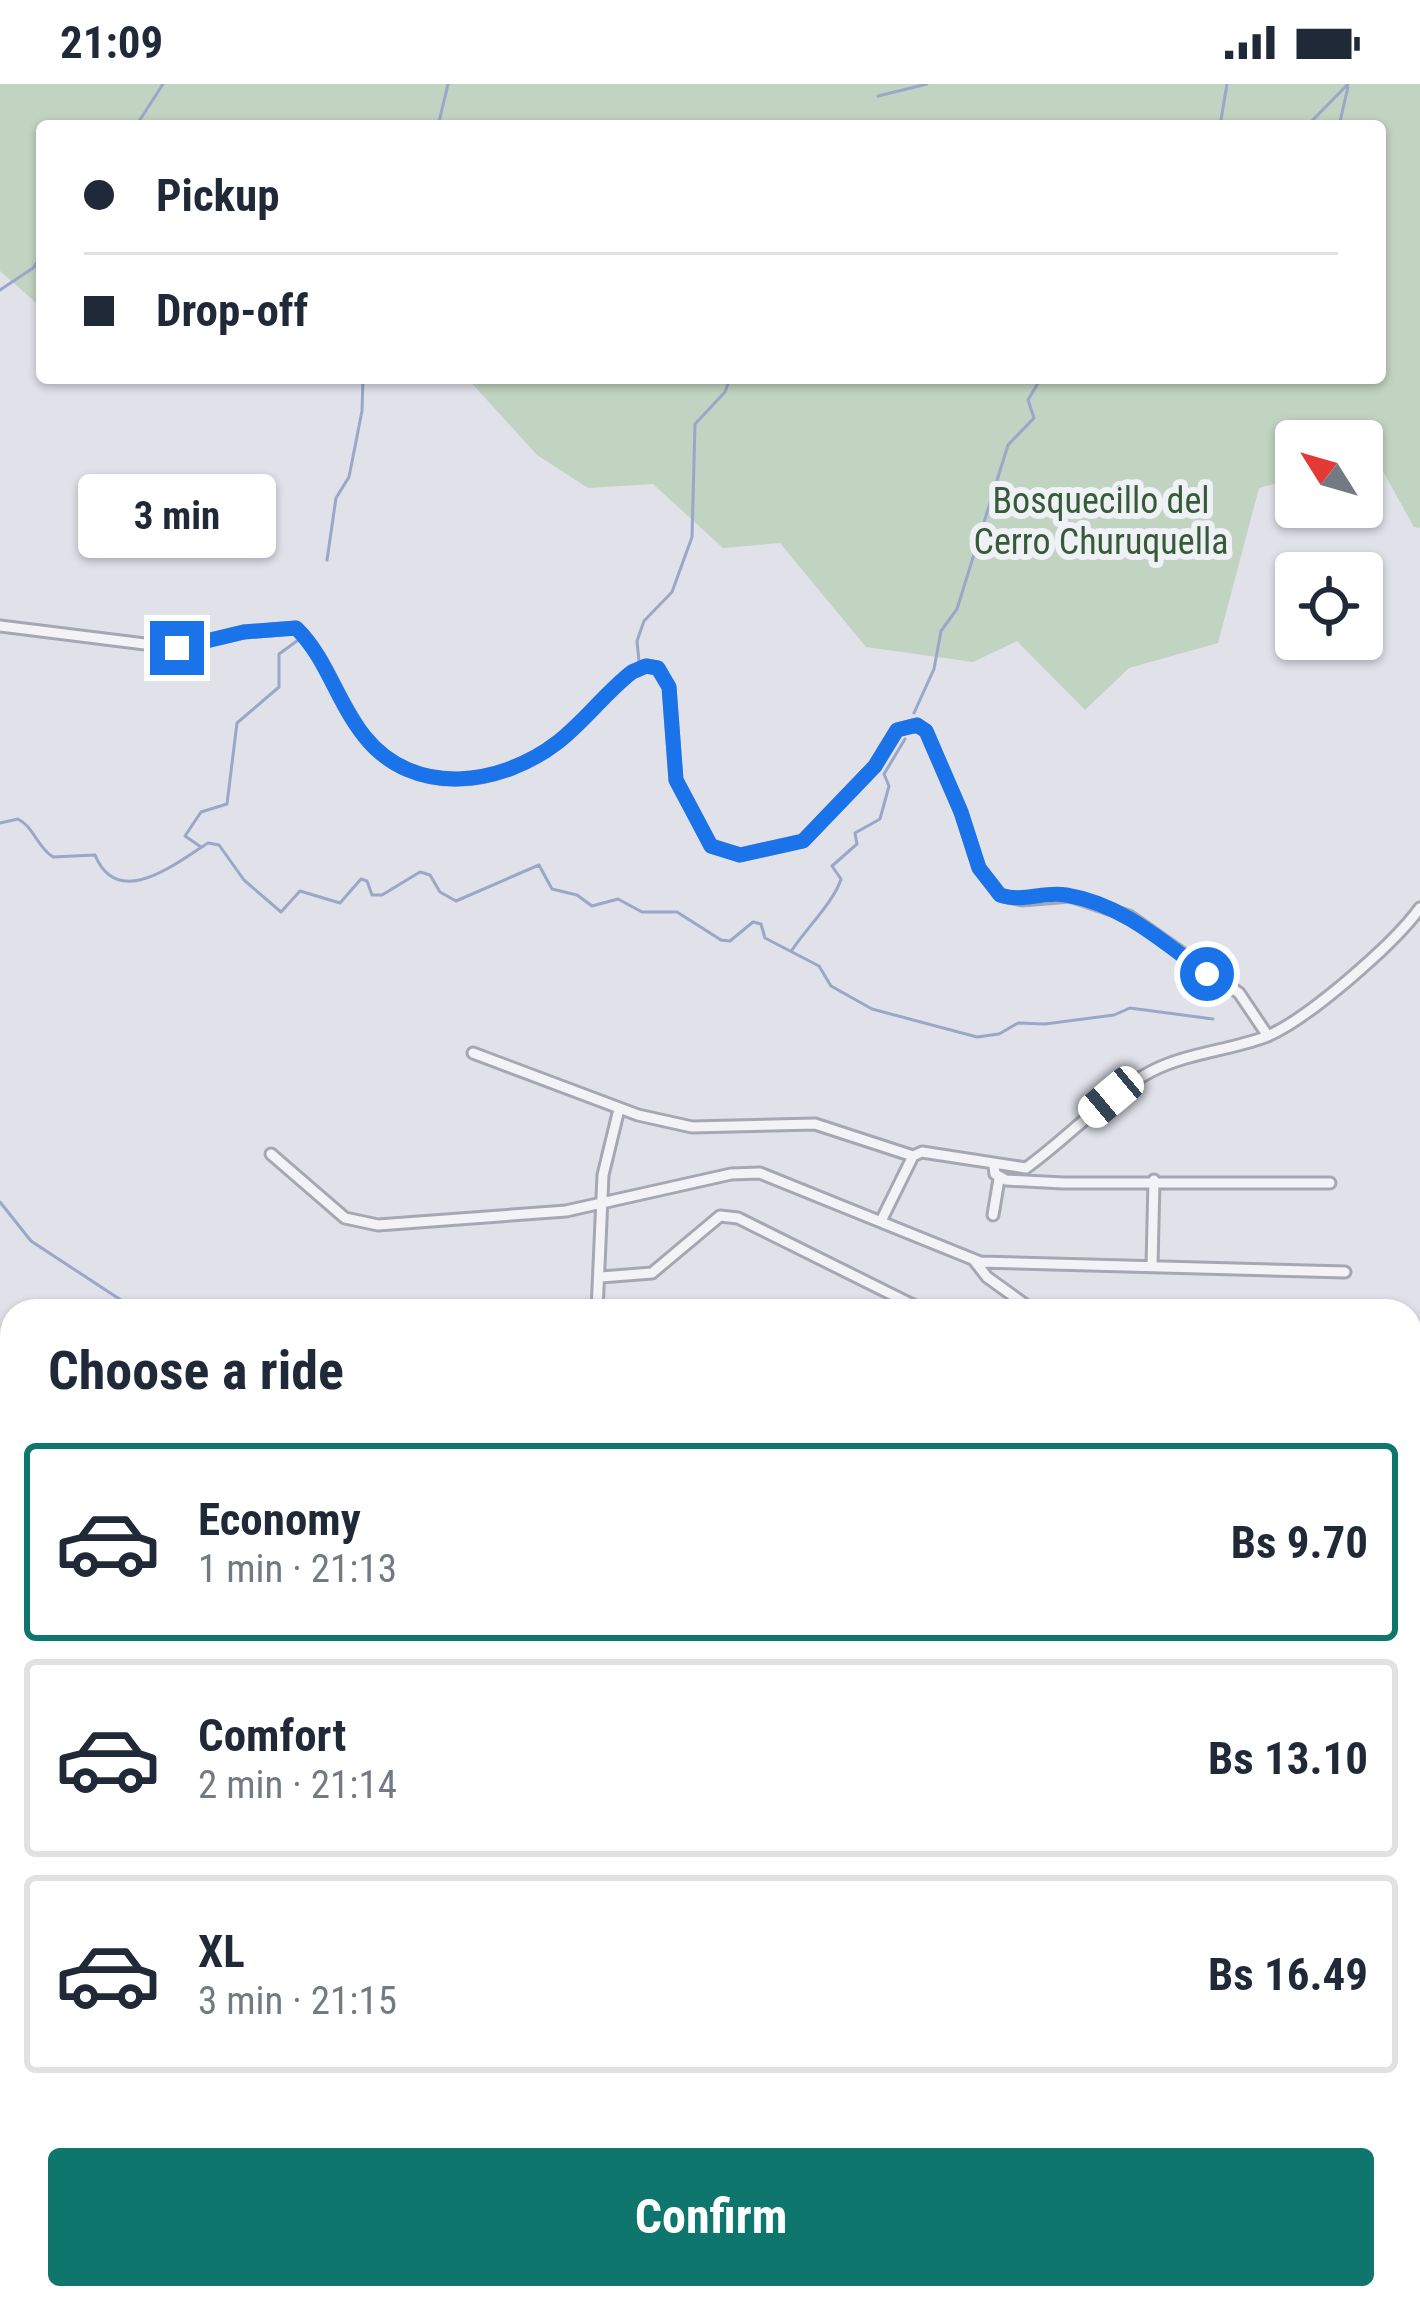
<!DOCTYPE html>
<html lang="en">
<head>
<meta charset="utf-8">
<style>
	body { margin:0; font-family:"Roboto Condensed",sans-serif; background:#f6f6f7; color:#1f2937; height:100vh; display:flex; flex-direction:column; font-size:45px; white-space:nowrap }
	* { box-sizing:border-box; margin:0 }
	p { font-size:39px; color:#747a83 }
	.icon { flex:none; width:66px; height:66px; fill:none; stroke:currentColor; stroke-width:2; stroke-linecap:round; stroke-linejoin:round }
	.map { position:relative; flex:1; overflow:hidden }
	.side { position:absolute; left:0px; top:1215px; width:1422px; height:1011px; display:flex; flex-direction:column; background:#fff; border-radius:36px 36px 0 0; box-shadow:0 3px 9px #0004 }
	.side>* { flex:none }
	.top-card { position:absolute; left:36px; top:36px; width:1350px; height:264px; border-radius:12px; box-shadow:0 3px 9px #0004; display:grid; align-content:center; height:264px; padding:0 48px; background:#fff }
	.needle { width:78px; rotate:307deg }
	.tools { position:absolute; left:1275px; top:336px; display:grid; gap:24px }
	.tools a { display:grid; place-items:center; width:108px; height:108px; border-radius:12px; background:#fff; box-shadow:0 3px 9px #0004; font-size:60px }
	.end { position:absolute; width:54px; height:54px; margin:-27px; border:15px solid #1a73e8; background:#fff; box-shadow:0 0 0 6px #fff }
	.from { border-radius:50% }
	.bubble { position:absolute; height:84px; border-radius:12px; background:#fff; box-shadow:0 3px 9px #0004; font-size:39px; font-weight:700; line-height:84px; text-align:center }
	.car { position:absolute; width:36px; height:72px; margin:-36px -18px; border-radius:15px; box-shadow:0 0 9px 3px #0007; background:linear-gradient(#fff 24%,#345 0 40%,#fff 0 76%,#345 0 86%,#fff 0) }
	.top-card b { display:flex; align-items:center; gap:42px; height:114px; font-size:45px }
	.top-card b+b { border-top:3px solid #e0e1e3 }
	.top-card i { width:30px; height:30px; background:#1f2937 }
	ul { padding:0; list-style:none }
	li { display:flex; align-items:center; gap:36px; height:198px; margin:0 24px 18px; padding:0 24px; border:6px solid #e0e1e3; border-radius:12px }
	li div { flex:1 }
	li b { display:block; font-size:45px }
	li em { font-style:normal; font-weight:700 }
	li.on { border-color:#0f766e }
	li>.icon { width:108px; height:108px; stroke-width:1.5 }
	h2 { padding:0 48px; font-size:54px; line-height:144px }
	.primary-button { display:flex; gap:24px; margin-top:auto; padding:24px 48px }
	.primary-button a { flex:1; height:138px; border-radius:12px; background:#0f766e; color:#fff; font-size:48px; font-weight:700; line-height:138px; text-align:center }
	.status { display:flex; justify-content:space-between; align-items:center; height:84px; padding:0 60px; background:#fff; direction:ltr }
	.status svg { height:33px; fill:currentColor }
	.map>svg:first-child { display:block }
	.green { fill:#c1d3c1 }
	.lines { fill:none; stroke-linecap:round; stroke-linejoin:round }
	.stream { stroke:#9aa7c9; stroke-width:3 }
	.street-casing { stroke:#a5a7b3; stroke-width:15 }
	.primary-casing { stroke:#9fa3b5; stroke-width:20 }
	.street { stroke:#f3f3f7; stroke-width:9 }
	.primary { stroke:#fff; stroke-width:14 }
	.route { stroke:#1a73e8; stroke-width:15 }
	.labels { text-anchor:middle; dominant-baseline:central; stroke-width:12; stroke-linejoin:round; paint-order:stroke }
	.park-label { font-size:36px; fill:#355c36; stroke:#eff1f6 }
</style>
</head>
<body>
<div class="status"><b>21:09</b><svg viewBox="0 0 49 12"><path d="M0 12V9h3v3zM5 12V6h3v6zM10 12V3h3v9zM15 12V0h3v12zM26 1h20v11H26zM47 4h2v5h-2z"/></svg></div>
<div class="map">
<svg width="1420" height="2225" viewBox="0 0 1420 2225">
	<rect width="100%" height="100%" fill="#e0e1e9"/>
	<path class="green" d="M0 0H1420V444L1414 443 1375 373 1362 376V357H1296V394L1259 404 1218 559 1129 584 1085 626 1017 557 973 578 866 563 780 459 723 464 653 400 588 404 537 371 467 294H1380V42H42V224L0 187Z"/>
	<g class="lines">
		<path class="stream" d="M878 12 927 0
			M136 42 163 0
			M438 42 448 0
			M1220 42 1227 0
			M1307 42 1348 0
			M1339 42 1348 3
			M0 206 33 184 42 172
			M327 476 336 414 349 393 362 327 363 294
			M639 577 637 557 644 537 672 508 692 453 695 340 725 308 730 294
			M914 629 934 585 941 547 957 525 1008 361 1034 334 1028 316 1041 294
			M0 739 18 735C34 743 37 763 53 773L95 771C118 827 176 779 208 759L219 761 244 796 281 828 300 807 340 819 361 795 367 797 372 811H382L420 788 430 791 440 808 456 817 539 781 552 805 577 811 592 822 618 815 642 828H677L721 856 730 857 753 838 761 840 765 854 819 882 831 902 872 925 977 953 999 950 1018 939 1045 940 1114 931 1130 924 1213 935
			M201 763 185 752 201 728 227 720 237 639 279 603V570L301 554
			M792 866C806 845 835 816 841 795L832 782 857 760 855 749 880 735 889 702 884 690 905 655
			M0 1118 31 1157 127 1220C150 1229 172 1215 194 1227
			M1410 1358 1420 1355
			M1410 1668 1420 1671
			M0 2162 12 2165
			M187 2214 271 2225"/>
		<defs>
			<path id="street" d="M0 542 177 564 243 548 296 544C327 573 338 619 365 653 414 714 501 703 558 658 585 637 605 609 632 588L646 582 657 584 669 603 676 696 711 762 740 771 803 757 875 682 897 646 917 641 926 647 961 728 979 784 1000 811 1022 816 1070 812 1129 832 1239 909 1268 952
				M473 969 638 1031 692 1043 815 1040 913 1072
				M271 1070 345 1134 378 1141 566 1127 731 1090 760 1089 980 1178 1345 1188
				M994 1082 995 1090 1006 1096 1063 1099H1330
				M993 1131 999 1095
				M881 1137 913 1072 922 1068 1026 1084C1069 1053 1104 1013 1150 988 1186 969 1227 967 1265 953 1306 937 1394 860 1420 824
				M973 1175 987 1193 1034 1227
				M1152 1182 1154 1096
				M601 1193 652 1189 720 1132 738 1134 925 1227
				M597 1227 603 1091 619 1025
				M0 1495 12 1486
				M558 2214 572 2225
				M970 2214 974 2225
				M1047 2214 1051 2225"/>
			<path id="primary" d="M0 1527 12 1541
				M0 1543 12 1558
				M664 2214 679 2225
				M681 2214 696 2225"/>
		</defs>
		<use href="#street" class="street-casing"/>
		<use href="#primary" class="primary-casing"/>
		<use href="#street" class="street"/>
		<use href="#primary" class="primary"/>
	</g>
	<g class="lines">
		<path class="route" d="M177 564 244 548 296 544C327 574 337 619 365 653 414 714 501 702 558 658 585 637 605 609 632 588L646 582 658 584 669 603 676 696 711 762 740 771 803 757 875 682 897 646 917 641 926 647 961 728 979 784 1000 811C1023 819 1043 807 1066 811 1122 820 1162 857 1207 890"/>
	</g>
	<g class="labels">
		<g class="park-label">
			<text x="1101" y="417">Bosquecillo del<tspan x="1101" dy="41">Cerro Churuquella</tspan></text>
		</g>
	</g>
</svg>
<div class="tools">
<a><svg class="needle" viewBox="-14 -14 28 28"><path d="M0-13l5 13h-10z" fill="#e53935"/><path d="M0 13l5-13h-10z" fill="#747a83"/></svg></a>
<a><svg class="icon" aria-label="locate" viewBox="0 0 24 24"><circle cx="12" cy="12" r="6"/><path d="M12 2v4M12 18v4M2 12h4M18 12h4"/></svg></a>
</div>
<i class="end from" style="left:1207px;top:890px"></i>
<i class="end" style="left:177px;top:564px"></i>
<div class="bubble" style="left:78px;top:390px;width:198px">3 min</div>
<i class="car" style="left:1111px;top:1013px;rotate:230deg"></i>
<div class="top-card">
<b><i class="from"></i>Pickup</b>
<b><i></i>Drop-off</b>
</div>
<section class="side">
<h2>Choose a ride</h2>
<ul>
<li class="on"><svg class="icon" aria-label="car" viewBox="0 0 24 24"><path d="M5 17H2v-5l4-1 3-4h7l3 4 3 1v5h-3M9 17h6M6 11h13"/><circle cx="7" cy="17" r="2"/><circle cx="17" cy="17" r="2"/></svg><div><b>Economy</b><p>1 min · 21:13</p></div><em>Bs 9.70</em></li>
<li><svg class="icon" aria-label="car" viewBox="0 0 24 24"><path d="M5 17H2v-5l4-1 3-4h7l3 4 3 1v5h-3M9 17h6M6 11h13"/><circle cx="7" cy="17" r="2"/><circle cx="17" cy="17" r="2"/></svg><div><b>Comfort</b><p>2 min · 21:14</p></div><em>Bs 13.10</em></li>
<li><svg class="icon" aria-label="car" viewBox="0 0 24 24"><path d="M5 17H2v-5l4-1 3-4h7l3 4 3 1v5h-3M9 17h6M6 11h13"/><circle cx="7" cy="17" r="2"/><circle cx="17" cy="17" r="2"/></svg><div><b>XL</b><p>3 min · 21:15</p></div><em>Bs 16.49</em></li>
</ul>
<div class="primary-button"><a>Confirm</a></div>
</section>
</div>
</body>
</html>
